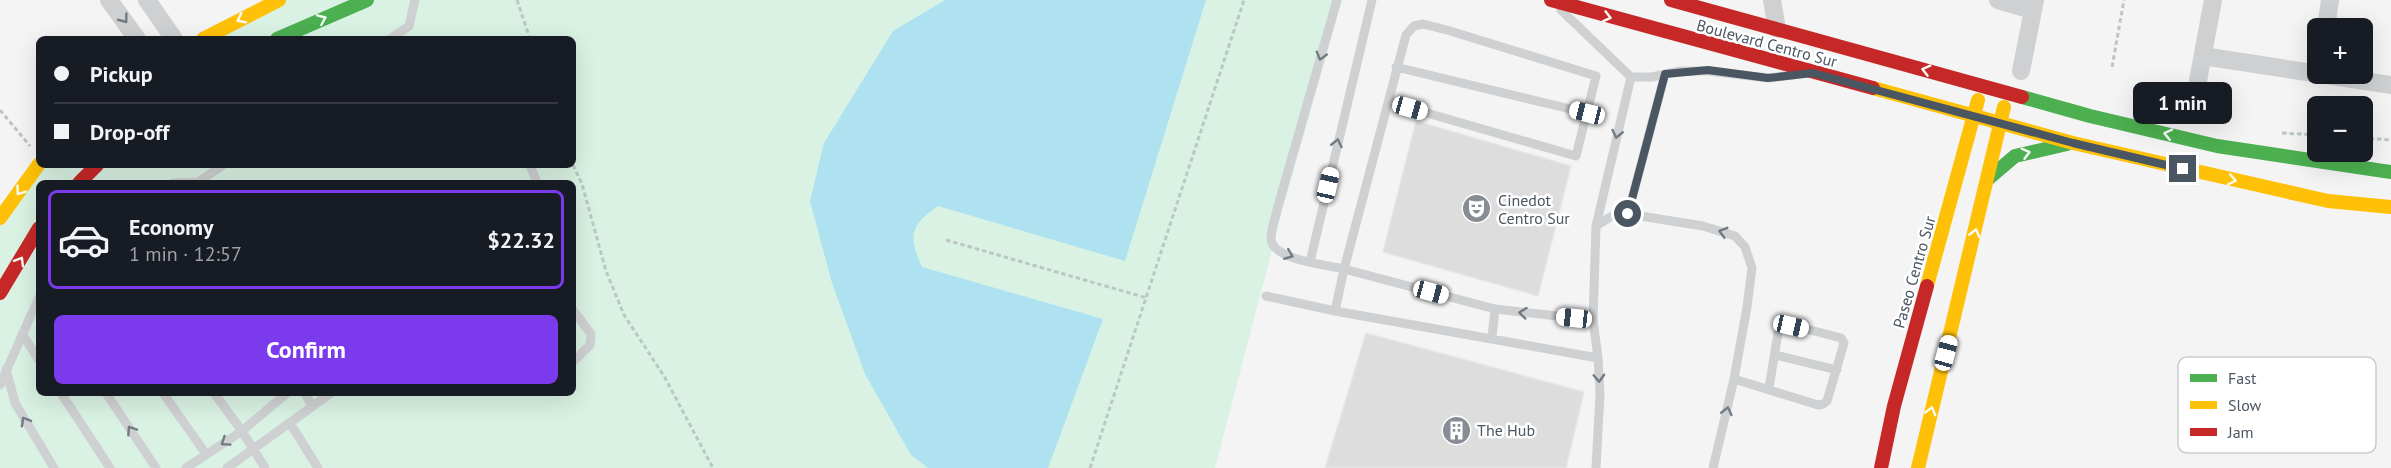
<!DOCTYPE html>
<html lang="en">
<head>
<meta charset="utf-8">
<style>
	body { margin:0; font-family:"PT Sans",sans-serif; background:#242831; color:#f1f3f6; height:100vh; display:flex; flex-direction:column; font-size:22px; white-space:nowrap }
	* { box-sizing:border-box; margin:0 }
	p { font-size:20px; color:#9ea1a6 }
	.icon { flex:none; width:33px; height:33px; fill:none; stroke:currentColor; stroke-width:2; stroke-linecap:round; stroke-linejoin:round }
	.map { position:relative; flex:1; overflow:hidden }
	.panel { position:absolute; left:36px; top:180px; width:540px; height:216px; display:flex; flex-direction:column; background:#171b24; border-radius:9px; box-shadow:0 6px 24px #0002 }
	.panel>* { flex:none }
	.banner { position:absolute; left:36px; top:36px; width:540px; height:132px; border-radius:9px; box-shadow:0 6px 24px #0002; display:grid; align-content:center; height:132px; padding:0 18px; background:#171b24 }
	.tools { position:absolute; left:2307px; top:18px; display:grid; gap:12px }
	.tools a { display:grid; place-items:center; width:66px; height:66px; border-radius:9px; background:#171b24; box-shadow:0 6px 24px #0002; font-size:30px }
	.end { position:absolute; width:27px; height:27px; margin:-14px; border:8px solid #4a5661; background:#fff; box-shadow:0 0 0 3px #fff }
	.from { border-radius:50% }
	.bubble { position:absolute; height:42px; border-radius:9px; background:#171b24; box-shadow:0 6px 24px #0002; font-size:20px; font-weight:700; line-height:42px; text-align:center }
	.car { position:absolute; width:18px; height:36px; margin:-18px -9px; border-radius:8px; box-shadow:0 0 4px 2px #0007; background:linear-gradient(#fff 24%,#345 0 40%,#fff 0 76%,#345 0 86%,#fff 0) }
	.banner b { display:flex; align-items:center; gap:21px; height:57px; font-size:22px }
	.banner b+b { border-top:2px solid #363941 }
	.banner i { width:15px; height:15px; background:#f1f3f6 }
	ul { padding:10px 0 0; list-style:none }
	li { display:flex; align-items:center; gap:18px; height:99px; margin:0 12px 9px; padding:0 6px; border:3px solid transparent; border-radius:9px }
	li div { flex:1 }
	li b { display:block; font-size:22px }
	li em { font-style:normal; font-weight:700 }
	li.active { border-color:#7c3aed }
	li>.icon { width:54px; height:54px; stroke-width:1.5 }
	.button { display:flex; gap:12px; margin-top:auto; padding:12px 18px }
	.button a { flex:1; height:69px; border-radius:9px; background:#7c3aed; color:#fff; font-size:24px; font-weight:700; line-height:69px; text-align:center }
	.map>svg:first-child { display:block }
	.green { fill:#d9f2e3; fill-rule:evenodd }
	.water { fill:#aee2f0 }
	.building { fill:#ddddde; stroke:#e5e6e7; stroke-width:1.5 }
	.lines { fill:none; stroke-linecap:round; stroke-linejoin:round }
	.path { stroke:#bcc7c4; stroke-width:3; stroke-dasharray:4.5 3; stroke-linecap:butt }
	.lane { stroke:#ced0d2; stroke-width:9 }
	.street { stroke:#ced0d2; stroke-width:18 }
	.fast { stroke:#4caf50; stroke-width:14 }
	.slow { stroke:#ffc107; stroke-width:14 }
	.jam { stroke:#c62828; stroke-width:14 }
	.oneway { stroke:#f6fbf6 }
	.oneway2 { stroke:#727b83 }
	.route { stroke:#4a5661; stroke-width:8 }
	.labels { text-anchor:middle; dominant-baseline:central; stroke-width:5; stroke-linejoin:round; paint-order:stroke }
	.street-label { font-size:16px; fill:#4a5661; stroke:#fff }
	.poi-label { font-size:16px; fill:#4a5661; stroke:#fff; text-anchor:start }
	.key { fill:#fff; stroke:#c9ccd0; stroke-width:1.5 }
	.key-label { font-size:16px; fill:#4a5661 }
</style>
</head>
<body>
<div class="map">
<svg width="2391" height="468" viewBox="0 0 2391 468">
	<rect width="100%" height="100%" fill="#f4f4f4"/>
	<path class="green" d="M279 0H1342L1283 208 1215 468H0V218L39 165H573V39H203ZM39 183H573V393H39Z"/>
	<path class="water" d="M945 0H1206L1125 261 938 206C910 225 908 236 922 267L1103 319 1048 468H928L911 455 865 374 832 283 810 201 824 143 893 31Z"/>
	<path class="building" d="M1416 121 1571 166 1538 296 1383 252Z
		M1366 333 1584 392 1566 468H1325Z"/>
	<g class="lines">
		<path class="path" d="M517 0 530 39
			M2112 67 2124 0
			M0 110 30 146
			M2282 133 2318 135
			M2362 138 2391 140
			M573 165 582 184 606 271 624 315 664 376 713 468
			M946 240 1147 298
			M1090 468 1244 0"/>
		<path class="lane" d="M1337 0 1278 206C1276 216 1271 228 1271 238 1271 260 1327 265 1344 269L1335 311 1598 358
			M1561 10 1631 77H1652L1680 71H1708L1768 78 1793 75
			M390 39 409 26 415 0
			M1396 67 1587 113
			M1665 74 1628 214 1703 226 1735 236 1745 247 1752 268 1747 307 1734 379 1713 468
			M1389 102 1576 156 1596 76 1447 30 1423 24 1414 26 1406 35 1344 269 1495 309 1593 320
			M530 165 537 183
			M172 183 198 182
			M197 183 223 165
			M1596 226 1612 216 1628 214
			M1310 262 1372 0
			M1266 296 1335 311
			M573 310 591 334 590 345 573 362
			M22 334 39 360
			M1492 337 1495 309
			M1775 355 1837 370
			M6 369 15 403 54 468
			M1734 379 1818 405 1823 404 1827 401 1844 343 1841 338 1791 325 1783 327 1778 333 1769 388
			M0 385 39 297
			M61 393 110 468
			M106 393 156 468
			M163 393 206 454
			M214 393 242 431 265 468
			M305 393 312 406
			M290 423 318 468
			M186 468 242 431 287 393
			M227 468 331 393
			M1596 468 1600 394 1598 358 1593 320 1596 226 1631 77"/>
		<path class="street" d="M109 0 137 39
			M147 0 174 39
			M1772 0 1777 29
			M1998 0 2032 10
			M2326 28 2330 0
			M2203 56 2391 85
			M2021 71 2035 0
			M2197 86 2213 0"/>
		<path class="fast" d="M277 39 367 0
			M2022 97 2090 116 2217 146 2391 172
			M1988 179 2015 156 2067 144"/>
		<path class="slow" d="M203 39 279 0
			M1873 88 2073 143 2328 201 2391 207
			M0 218 39 164
			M1927 286 1978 100
			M1918 468 2004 107"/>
		<path class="jam" d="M1551 0 1873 88
			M1671 0 2022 97
			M79 183 97 165
			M0 293 39 228
			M1881 468 1894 406 1927 286"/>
	</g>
	<defs><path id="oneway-chevron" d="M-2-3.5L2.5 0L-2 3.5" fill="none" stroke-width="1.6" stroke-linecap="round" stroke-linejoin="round" transform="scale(1.5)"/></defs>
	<g class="oneway">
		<use href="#oneway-chevron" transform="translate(1607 17) rotate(15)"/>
		<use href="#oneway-chevron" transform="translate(241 19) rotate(153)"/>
		<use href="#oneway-chevron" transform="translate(322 19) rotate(-23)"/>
		<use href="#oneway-chevron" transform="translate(1926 70) rotate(-165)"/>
		<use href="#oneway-chevron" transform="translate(2168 134) rotate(-167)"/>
		<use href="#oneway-chevron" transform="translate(2026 153) rotate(-15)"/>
		<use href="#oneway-chevron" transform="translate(2232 180) rotate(12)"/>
		<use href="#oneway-chevron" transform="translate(20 191) rotate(126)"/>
		<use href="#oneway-chevron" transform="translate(1975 233) rotate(-77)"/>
		<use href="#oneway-chevron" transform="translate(20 261) rotate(-59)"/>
		<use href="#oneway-chevron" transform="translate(1931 411) rotate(-75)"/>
	</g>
	<g class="oneway2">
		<use href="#oneway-chevron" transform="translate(124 19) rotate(53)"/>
		<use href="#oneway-chevron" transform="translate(1321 56) rotate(106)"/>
		<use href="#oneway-chevron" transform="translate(1617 134) rotate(103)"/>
		<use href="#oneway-chevron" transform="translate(1337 143) rotate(-77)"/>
		<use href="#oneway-chevron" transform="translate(1723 232) rotate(-164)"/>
		<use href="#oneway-chevron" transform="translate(1289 255) rotate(22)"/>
		<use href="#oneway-chevron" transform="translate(1523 313) rotate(-174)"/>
		<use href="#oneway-chevron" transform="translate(1599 378) rotate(88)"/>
		<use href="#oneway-chevron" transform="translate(1727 411) rotate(-77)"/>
		<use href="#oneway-chevron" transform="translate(25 421) rotate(-120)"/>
		<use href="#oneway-chevron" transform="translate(131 430) rotate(-124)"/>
		<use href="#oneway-chevron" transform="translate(225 442) rotate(146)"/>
	</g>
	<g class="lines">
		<path class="route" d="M1628 214 1665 74 1708 70 1768 78 1813 73 2073 143 2183 169"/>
	</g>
	<defs>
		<symbol id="theatre-disc" viewBox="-11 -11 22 22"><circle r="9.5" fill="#868d94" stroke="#fff"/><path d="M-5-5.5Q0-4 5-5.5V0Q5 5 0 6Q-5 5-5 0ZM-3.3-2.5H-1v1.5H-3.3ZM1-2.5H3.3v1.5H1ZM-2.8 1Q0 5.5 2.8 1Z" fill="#fff"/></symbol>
		<symbol id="building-disc" viewBox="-11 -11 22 22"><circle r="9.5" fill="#868d94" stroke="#fff"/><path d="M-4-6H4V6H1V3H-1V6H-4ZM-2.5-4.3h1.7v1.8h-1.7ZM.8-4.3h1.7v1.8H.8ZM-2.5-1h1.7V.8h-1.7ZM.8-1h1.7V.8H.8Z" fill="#fff"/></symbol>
	</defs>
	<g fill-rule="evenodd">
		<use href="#theatre-disc" x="1460" y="192" width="33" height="33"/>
		<use href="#building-disc" x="1440" y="414" width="33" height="33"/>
	</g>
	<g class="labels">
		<g class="street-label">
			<text transform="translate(1767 43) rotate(15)">Boulevard Centro Sur</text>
			<text transform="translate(1914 272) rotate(-74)">Paseo Centro Sur</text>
		</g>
		<g class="poi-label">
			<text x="1498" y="200">Cinedot<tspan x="1498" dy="18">Centro Sur</tspan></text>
			<text x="1477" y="430">The Hub</text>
		</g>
	</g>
	<rect x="2178" y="357" width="198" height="96" rx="9" class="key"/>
	<rect x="2190" y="374" width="27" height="8" fill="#4caf50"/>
	<rect x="2190" y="401" width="27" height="8" fill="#ffc107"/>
	<rect x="2190" y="428" width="27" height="8" fill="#c62828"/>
	<g class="key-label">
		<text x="2228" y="384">Fast</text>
		<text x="2228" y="411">Slow</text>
		<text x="2228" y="438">Jam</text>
	</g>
</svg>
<div class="tools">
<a>+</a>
<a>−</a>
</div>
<i class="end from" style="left:1628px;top:214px"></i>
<i class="end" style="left:2183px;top:169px"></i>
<div class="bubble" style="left:2133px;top:82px;width:99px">1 min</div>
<i class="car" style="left:1410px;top:108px;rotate:106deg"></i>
<i class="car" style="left:1587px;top:113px;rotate:284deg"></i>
<i class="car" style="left:1328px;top:185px;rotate:13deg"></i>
<i class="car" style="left:1431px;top:292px;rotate:105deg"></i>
<i class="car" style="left:1574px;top:318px;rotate:276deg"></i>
<i class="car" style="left:1791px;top:326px;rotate:103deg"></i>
<i class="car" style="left:1946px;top:353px;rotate:15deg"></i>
<div class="banner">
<b><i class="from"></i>Pickup</b>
<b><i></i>Drop-off</b>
</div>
<section class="panel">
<ul>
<li class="active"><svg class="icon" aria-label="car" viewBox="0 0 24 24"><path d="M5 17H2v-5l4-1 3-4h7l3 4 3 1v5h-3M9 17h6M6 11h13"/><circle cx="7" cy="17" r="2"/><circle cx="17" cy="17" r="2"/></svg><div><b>Economy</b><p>1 min · 12:57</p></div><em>$22.32</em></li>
</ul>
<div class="button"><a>Confirm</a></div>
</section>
</div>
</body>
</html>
